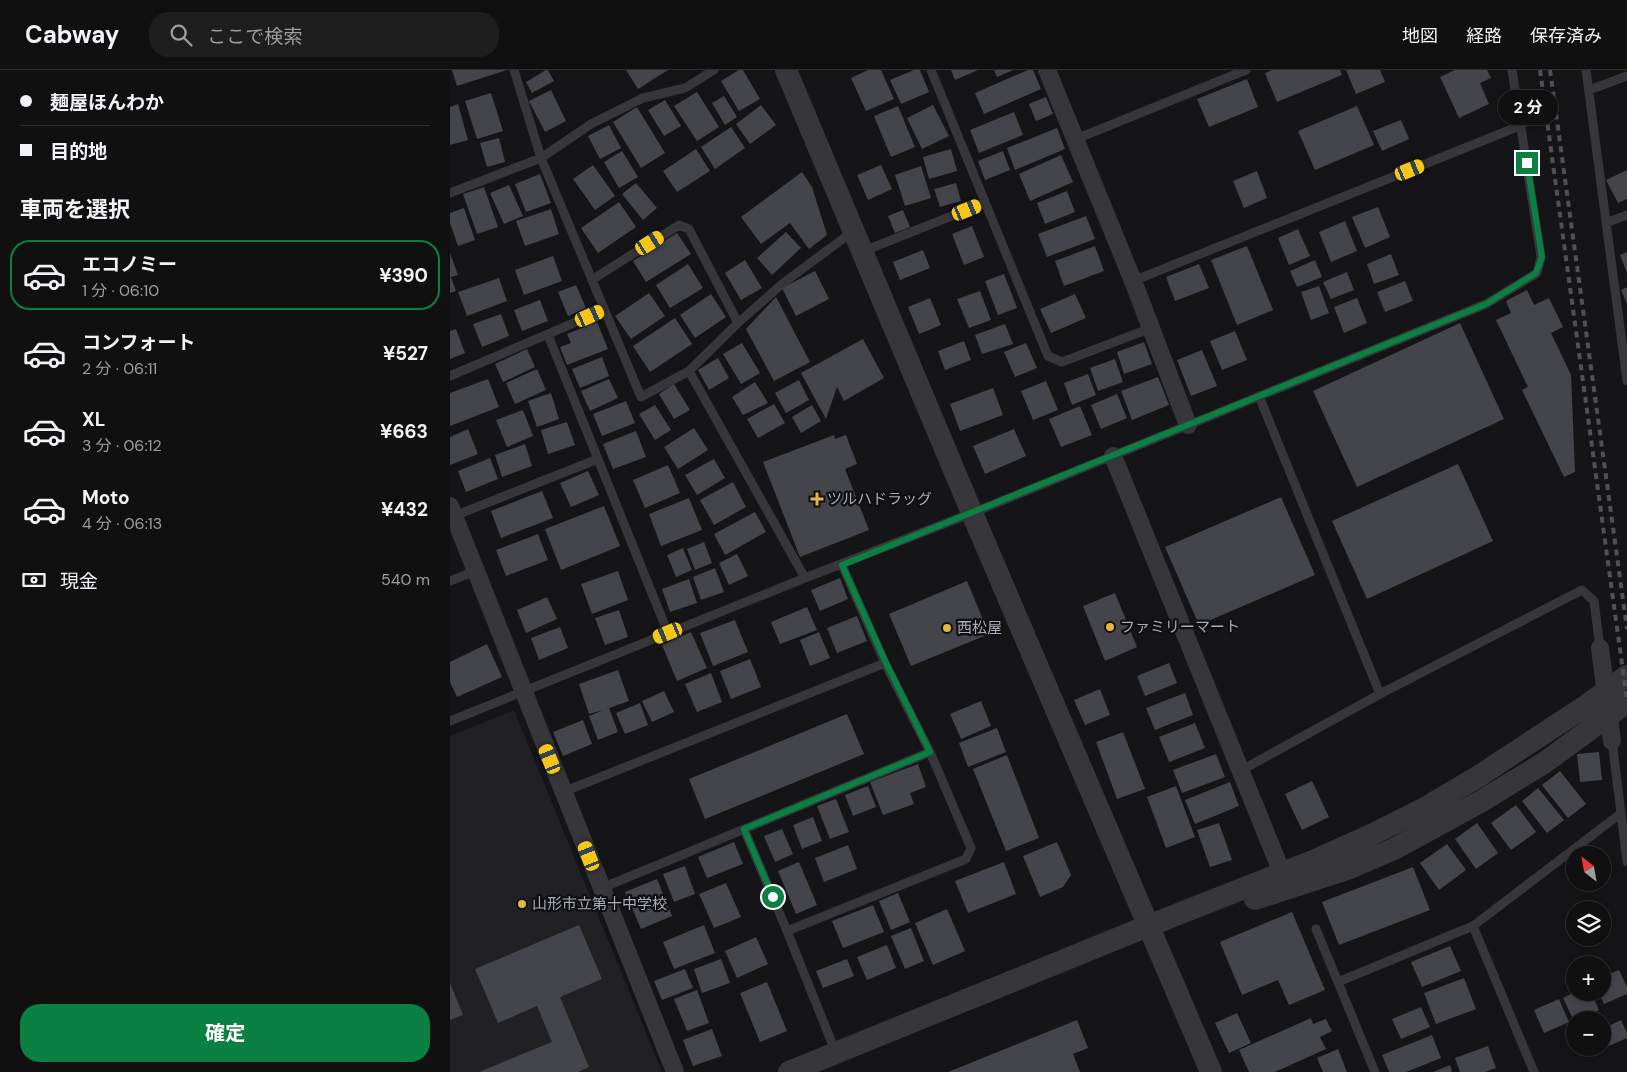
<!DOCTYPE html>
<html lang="ja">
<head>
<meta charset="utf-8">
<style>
	body { margin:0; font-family:"DM Sans","Noto Sans JP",sans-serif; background:#1e1e1f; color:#f1f3f6; height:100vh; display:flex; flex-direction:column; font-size:19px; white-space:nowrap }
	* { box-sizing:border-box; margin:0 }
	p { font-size:16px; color:#9c9d9f }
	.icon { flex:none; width:28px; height:28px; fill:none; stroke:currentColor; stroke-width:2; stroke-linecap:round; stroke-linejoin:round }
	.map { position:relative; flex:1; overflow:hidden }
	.details { display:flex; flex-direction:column; background:#101011; width:450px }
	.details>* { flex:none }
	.hud { display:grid; align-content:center; height:110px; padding:0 20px; background:#101011 }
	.needle { width:32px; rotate:329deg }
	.fabs { position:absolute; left:1116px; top:776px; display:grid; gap:10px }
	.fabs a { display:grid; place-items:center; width:45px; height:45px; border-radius:50%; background:#101011; box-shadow:0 2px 8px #0003,0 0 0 1px #303031; font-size:25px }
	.end { position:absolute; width:22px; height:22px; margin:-11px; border:6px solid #0b8043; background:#fff; box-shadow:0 0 0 2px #fff }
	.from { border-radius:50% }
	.bubble { position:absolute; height:35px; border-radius:18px; background:#101011; box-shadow:0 2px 8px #0003,0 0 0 1px #303031; font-size:16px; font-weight:700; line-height:35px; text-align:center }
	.car { position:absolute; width:15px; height:30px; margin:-15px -8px; border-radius:6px; box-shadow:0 0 4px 1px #0007; background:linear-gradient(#f5c518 24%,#345 0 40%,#f5c518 0 76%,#345 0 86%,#f5c518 0) }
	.hud b { display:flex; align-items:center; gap:18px; height:48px; font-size:19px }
	.hud b+b { border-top:1px solid #303031 }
	.hud i { width:12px; height:12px; background:#f1f3f6 }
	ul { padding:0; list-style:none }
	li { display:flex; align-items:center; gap:15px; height:70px; margin:0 10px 8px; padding:0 10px; border:2px solid transparent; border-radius:20px }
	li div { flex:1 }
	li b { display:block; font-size:19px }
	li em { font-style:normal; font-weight:700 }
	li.active { border-color:#0b8043 }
	li>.icon { width:45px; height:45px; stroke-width:1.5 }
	h2 { padding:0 20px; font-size:22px; line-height:60px }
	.pay { display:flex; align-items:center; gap:12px; height:55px; padding:0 20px; font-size:19px }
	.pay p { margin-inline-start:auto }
	.cta { display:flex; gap:10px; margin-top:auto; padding:10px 20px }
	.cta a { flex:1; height:58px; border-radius:20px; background:#0b8043; color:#fff; font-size:20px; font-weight:700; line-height:58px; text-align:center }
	header { display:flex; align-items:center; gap:30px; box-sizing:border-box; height:70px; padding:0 25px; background:#101011; border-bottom:1px solid #303031 }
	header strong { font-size:24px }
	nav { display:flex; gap:28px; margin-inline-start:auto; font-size:18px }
	.search { width:350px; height:45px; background:#1e1e1f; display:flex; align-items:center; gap:12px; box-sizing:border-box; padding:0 18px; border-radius:20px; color:#9c9d9f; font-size:19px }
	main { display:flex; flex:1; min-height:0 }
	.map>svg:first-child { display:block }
	.built { fill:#212124 }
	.building { fill:#44454a }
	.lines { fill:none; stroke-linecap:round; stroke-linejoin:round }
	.service { stroke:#37373b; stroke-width:9 }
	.minor { stroke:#37373b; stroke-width:18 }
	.tertiary { stroke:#37373b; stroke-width:22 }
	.rail { stroke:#505156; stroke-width:4; stroke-dasharray:6 5; stroke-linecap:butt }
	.minor-bridge { stroke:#37373b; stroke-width:18 }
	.route { stroke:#0b8043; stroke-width:6 }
	.poi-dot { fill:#e3b641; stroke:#101012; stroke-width:2 }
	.labels { text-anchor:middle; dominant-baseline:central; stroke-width:4.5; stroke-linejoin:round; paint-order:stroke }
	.poi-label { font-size:15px; fill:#a8acb6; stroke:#101012; text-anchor:start }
</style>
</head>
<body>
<header>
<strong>Cabway</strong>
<div class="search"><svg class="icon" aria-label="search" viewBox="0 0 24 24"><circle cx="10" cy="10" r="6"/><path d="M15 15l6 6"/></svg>ここで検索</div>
<nav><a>地図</a><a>経路</a><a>保存済み</a></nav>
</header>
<main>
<section class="details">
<div class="hud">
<b><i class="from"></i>麺屋ほんわか</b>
<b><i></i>目的地</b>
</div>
<h2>車両を選択</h2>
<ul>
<li class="active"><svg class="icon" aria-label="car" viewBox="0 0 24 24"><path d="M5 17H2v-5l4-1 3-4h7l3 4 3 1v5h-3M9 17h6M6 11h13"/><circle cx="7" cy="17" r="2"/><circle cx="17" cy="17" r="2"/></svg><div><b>エコノミー</b><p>1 分 · 06:10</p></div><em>¥390</em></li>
<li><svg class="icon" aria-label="car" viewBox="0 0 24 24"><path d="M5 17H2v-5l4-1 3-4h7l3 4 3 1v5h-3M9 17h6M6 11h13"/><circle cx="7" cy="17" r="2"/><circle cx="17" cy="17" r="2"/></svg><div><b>コンフォート</b><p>2 分 · 06:11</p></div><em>¥527</em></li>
<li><svg class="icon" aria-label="car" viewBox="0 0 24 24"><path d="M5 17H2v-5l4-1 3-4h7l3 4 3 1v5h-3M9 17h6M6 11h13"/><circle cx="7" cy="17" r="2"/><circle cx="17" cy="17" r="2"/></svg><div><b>XL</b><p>3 分 · 06:12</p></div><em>¥663</em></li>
<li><svg class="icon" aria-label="car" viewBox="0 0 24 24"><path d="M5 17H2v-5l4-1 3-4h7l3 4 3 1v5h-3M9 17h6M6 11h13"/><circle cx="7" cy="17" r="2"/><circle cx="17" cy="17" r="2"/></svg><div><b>Moto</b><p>4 分 · 06:13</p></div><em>¥432</em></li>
</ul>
<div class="pay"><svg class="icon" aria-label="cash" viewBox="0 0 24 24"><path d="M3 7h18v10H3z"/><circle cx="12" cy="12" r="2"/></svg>現金<p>540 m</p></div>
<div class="cta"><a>確定</a></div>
</section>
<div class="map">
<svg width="1177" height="1002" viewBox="0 0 1177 1002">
	<rect width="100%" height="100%" fill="#151517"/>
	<path class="built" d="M64 640 212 1002H0V666Z"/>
	<path class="building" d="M2 0H57L7 16Z
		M96 0H98L104 11 82 23 76 12Z
		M176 0H218L188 19Z
		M289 0H293L310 29 289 41 271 11Z
		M418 0H431L444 29 416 41 401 8Z
		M464 0H470L479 22 451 34 440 10Z
		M501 0H528L505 10Z
		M544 0H563L547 7Z
		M578 0H583L591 19 534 44 525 23Z
		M822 0H890L892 5 827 32 815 3Z
		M896 0H930L935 12 906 24Z
		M1005 0H1037L1041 8 1030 13 1039 34 1009 48 990 7Z
		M797 9 808 37 759 57 747 29Z
		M101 20 116 51 95 62 79 31Z
		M247 22 269 57 247 71 224 36Z
		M41 23 53 61 27 69 15 31Z
		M274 26 287 47 275 55 262 33Z
		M596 27 603 44 586 51 579 34Z
		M215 30 231 56 214 66 198 40Z
		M8 34 18 70 0 75V37Z
		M311 35 326 55 300 74 286 54Z
		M483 35 499 66 472 79 457 48Z
		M448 36 465 77 441 87 424 46Z
		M907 36 924 75 865 100 848 61Z
		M187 37 215 83 191 98 163 52Z
		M564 42 573 65 529 83 520 60Z
		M951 50 959 69 932 81 923 61Z
		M159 55 171 78 150 89 138 66Z
		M281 57 295 78 265 99 251 77Z
		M607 58 615 79 565 100 557 78Z
		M49 68 55 92 37 97 30 73Z
		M246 79 260 101 227 122 213 101Z
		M501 79 507 101 479 109 473 87Z
		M172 81 188 107 169 118 154 92Z
		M553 81 560 100 535 110 528 91Z
		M611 85 623 112 580 131 569 104Z
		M143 95 165 126 145 140 123 109Z
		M431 95 442 119 418 130 407 105Z
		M471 96 481 128 455 136 445 105Z
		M1177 100V129L1168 133 1156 110Z
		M807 101 817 128 794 138 783 111Z
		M352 102 362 117 377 165 359 179 340 153 311 174 291 147Z
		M90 104 101 133 76 142 65 114Z
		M186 113 207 138 193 150 172 124Z
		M506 113 511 131 490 137 484 119Z
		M59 115 73 146 54 154 40 123Z
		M34 117 48 157 27 164 13 124Z
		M617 121 625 142 595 154 587 133Z
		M169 132 186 157 148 183 131 158Z
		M928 137 940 167 915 178 902 147Z
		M14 138 25 170 8 176 0 153V143Z
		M101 139 109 164 75 176 66 151Z
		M453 140 460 157 445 163 438 146Z
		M636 146 645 169 597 187 588 164Z
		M895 151 907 181 881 192 869 162Z
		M522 156 534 187 514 195 502 164Z
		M848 159 860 186 839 195 828 168Z
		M336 162 351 178 322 205 307 188Z
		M227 163 241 184 196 212 183 191Z
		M645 176 654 201 614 216 605 191Z
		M797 176 823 240 787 255 761 190Z
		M473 180 480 198 450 210 443 192Z
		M1177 182V203L1170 185Z
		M0 183 8 205 1 207 6 221 0 223Z
		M941 184 949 205 924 214 917 194Z
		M103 186 112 211 74 225 65 200Z
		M295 190 312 218 291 230 275 203Z
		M865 190 872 207 847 217 840 201Z
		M238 194 253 218 220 238 206 215Z
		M749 194 759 218 725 231 716 207Z
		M365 201 379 229 346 246 332 218Z
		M897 202 904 220 881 229 873 212Z
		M554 204 567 238 548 245 535 211Z
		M49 208 57 231 17 246 8 222Z
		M955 211 963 231 935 242 927 222Z
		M126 215 136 238 118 246 108 222Z
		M869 216 879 243 861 250 851 222Z
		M1177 217V234L1171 220Z
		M1077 220 1084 235 1099 228 1113 257 1101 263 1121 305 1125 402 1114 407 1072 320 1078 317 1046 250 1061 243 1056 231Z
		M530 221 541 250 519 258 507 229Z
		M199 223 215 246 181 269 165 246Z
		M261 224 276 247 245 268 230 245Z
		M625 224 636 248 601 263 590 239Z
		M326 227 360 292 324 311 296 259Z
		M480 228 491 255 469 264 458 237Z
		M907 228 917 253 894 263 884 237Z
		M90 230 98 251 72 261 64 240Z
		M51 244 59 266 32 277 23 254Z
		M225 248 242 274 200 302 183 276Z
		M147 252 158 279 117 295 110 277 121 273 117 264Z
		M1010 253 1054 349 907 417 863 321Z
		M555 254 563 274 532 284 525 265Z
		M6 259 15 283 0 289V261Z
		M785 261 797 290 772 300 760 271Z
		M413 269 434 308 394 331 387 317 376 349 351 303Z
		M514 271 521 290 495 300 488 281Z
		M694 272 702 294 674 304 667 282Z
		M292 273 310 303 291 314 273 284Z
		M576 273 587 298 565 307 554 282Z
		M77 279 85 297 53 312 45 294Z
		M752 280 767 316 741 326 727 290Z
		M152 287 159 306 130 318 122 299Z
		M268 288 279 308 259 320 248 300Z
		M665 289 673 312 648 321 640 298Z
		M87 299 96 320 65 334 56 313Z
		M638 304 646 325 622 335 614 313Z
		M708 307 719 335 682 350 671 321Z
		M38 309 49 337 0 356V323Z
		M159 309 168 328 140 341 131 321Z
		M349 310 359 330 336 343 325 323Z
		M596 311 608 340 583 350 571 321Z
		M305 312 318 333 293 345 282 327Z
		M224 314 240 340 224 349 209 324Z
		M543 318 553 345 510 361 500 334Z
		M101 323 109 349 87 357 78 331Z
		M667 324 677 348 651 359 641 335Z
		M176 331 185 353 152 366 143 344Z
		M324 334 335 353 308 368 297 349Z
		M205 335 221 360 205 370 189 344Z
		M362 335 371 351 351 363 342 347Z
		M630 336 642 365 611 377 599 349Z
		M73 340 83 366 57 377 46 350Z
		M117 352 125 375 98 384 91 360Z
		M244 358 258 380 228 399 214 377Z
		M18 359 28 384 0 395V367Z
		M564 359 576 386 535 404 523 376Z
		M186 361 196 387 163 399 153 374Z
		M384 365 385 369 396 365 407 394 395 399 419 460 350 487 313 392Z
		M75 374 82 396 52 407 45 385Z
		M40 388 48 409 16 422 8 401Z
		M264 389 275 408 247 425 235 405Z
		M1008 394 1043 471 917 529 882 451Z
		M218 395 230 423 195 438 183 410Z
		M138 401 149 425 121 437 110 413Z
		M283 412 296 437 264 455 250 430Z
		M92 421 103 448 51 468 41 441Z
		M831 427 865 505 749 555 715 477Z
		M239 428 252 460 211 476 199 444Z
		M154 436 170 476 111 500 95 459Z
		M305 442 316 462 275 485 264 464Z
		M88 464 98 490 56 506 46 480Z
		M254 472 262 493 245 500 237 479Z
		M233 478 242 500 226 507 217 485Z
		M287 484 298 506 279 515 269 493Z
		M265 498 274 522 251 530 243 507Z
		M168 501 178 530 142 544 131 514Z
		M390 508 398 529 370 541 361 520Z
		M239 509 247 533 220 542 212 519Z
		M517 511 539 564 461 596 439 544Z
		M665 523 687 577 655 591 633 536Z
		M97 527 107 549 76 563 67 540Z
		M357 537 367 560 330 574 321 552Z
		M169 540 178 567 155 575 145 548Z
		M407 546 417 571 387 583 377 558Z
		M285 550 298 582 263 596 250 563Z
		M110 557 118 578 89 590 81 568Z
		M241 562 257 598 227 611 212 575Z
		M369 562 380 588 360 596 350 570Z
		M37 574 52 607 7 627 0 612V592Z
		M300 589 311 617 281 629 270 601Z
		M719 593 727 613 695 626 687 606Z
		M168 600 179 631 159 638 168 662 148 670 139 646 153 640 139 644 129 614Z
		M261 603 272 632 247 642 235 614Z
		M650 619 660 645 635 655 624 630Z
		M214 621 224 642 202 652 192 631Z
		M735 623 743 645 705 660 696 638Z
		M531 631 541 656 511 669 500 644Z
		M190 633 198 655 175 664 166 643Z
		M397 644 414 684 255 749 239 709Z
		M133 650 142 674 113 686 103 662Z
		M745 653 755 678 719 692 709 667Z
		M547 658 556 682 518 697 509 673Z
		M673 662 695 719 667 729 646 672Z
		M1149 682 1152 710 1130 712 1127 684Z
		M766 684 775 707 732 723 723 700Z
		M557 685 589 768 556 781 523 699Z
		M468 694 476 717 460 723 464 734 433 745 420 712Z
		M1110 701 1136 734 1118 748 1092 715Z
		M862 711 879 747 852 760 835 724Z
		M780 712 789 736 745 754 735 730Z
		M418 716 426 737 403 746 395 725Z
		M726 716 745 767 716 778 697 727Z
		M1088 718 1114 750 1097 763 1072 731Z
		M386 729 399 762 380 769 367 736Z
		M1066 735 1086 762 1061 780 1041 753Z
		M363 747 372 771 352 779 343 755Z
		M769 753 782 790 760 797 747 760Z
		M1027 753 1048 783 1026 799 1005 769Z
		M332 759 343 784 325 792 314 766Z
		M284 772 293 794 257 808 248 787Z
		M607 772 621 805 613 817 590 827 573 786Z
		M997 774 1016 800 989 820 970 793Z
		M398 775 407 799 374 812 365 788Z
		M349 792 367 835 346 844 328 801Z
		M554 792 566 824 518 843 505 811Z
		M235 796 245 824 224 832 213 804Z
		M963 797 980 840 889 875 872 832Z
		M207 809 222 846 191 859 175 822Z
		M276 813 291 847 264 858 249 824Z
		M448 823 460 852 441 860 429 831Z
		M423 835 434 862 393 878 382 851Z
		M497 839 515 881 483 895 465 853Z
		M842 842 875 920 839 935 828 910 792 925 770 872Z
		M129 855 152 909 110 927 139 997 128 1002H29L102 972 87 936 48 953 25 899Z
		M254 855 265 883 224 899 213 872Z
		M461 858 474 891 455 899 441 866Z
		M306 867 318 894 287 908 275 881Z
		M437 875 446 898 417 910 407 887Z
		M1000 876 1011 901 972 917 961 892Z
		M271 889 280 913 252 923 244 899Z
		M397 889 404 906 373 918 366 901Z
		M235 899 243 918 212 930 204 911Z
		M1169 900 1177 917V924L1154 934 1149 922H1152V907Z
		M1014 908 1026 939 986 954 974 923Z
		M317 912 337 961 310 972 290 923Z
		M0 913 13 945 0 950Z
		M247 920 259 953 237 961 224 929Z
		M1125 922H1141L1149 940 1124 951 1113 928Z
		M1109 929 1119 952 1094 963 1084 940Z
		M971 937 980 957 951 969 942 949Z
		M787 943 801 973 779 983 765 953Z
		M861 948 863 954 876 949 882 961 870 967 876 979 825 1002H799L789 980Z
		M627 950 638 978 623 984 630 1002H498Z
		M1171 950 1177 963V968L1150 980 1149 978H1152V959Z
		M262 959 272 986 243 996 233 970Z
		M982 965 991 988 956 1002H939L932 985Z
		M1038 976 1046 998 1035 1002H1010L1005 988Z
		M888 979 897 1002H873L867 988Z
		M1000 995 1002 1002H983Z"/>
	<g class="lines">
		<path class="service" d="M64 0 91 88 191 327 239 301 288 253 332 214 402 162
			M481 0 598 286 612 292 701 258
			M1136 0 1177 311
			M1139 20 1177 6
			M626 69 796 0
			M0 123 91 88 141 54 193 28 235 18 264 0
			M1156 153 1177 145
			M414 181 534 133
			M143 209 229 155 239 159 288 253
			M683 211 1072 55
			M98 265 218 563
			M239 301 355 508
			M0 306 154 240
			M809 326 930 624
			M4 446 148 389
			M0 511 25 501
			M0 651 355 508 522 443 1036 234 1087 203 1091 187 1062 0
			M1162 671 1177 792
			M790 701 930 624 1132 520 1144 531 1150 578
			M113 722 435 593
			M294 759 337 861 386 983
			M152 818 480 682
			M1023 856 1084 1002
			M866 859 925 1002
			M337 861 516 789 521 778 480 682 435 593 392 495
			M888 912 1023 856 1170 744"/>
		<path class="minor" d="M597 0 683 211 738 355
			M663 386 832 803
			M0 436 225 1002"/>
		<path class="tertiary" d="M336 0 522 443 761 1002
			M805 829 900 798 944 779 1030 732 1094 693 1177 632
			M339 1002 698 856 863 791 921 765 975 738 1029 706 1137 635 1177 606"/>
		<path class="rail" d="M1090 0 1177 630
			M1100 0 1177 559"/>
		<path class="minor-bridge" d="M1150 578 1162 671"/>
	</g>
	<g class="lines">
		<path class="route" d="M323 827 294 759 480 682 436 593 392 495 1036 234 1086 203 1092 187 1077 93"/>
	</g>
	<g class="poi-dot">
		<path d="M364.5 421.5h5v5h5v5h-5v5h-5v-5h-5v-5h5z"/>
		<circle cx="660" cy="557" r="5"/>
		<circle cx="497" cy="558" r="5"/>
		<circle cx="72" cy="834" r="5"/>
	</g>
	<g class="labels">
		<g class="poi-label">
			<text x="377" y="429">ツルハドラッグ</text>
			<text x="670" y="557">ファミリーマート</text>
			<text x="507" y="558">西松屋</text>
			<text x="82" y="834">山形市立第十中学校</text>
		</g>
	</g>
</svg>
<div class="fabs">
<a><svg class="needle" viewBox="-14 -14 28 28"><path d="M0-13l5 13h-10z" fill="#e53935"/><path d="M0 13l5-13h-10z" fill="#9c9d9f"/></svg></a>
<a><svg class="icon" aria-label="layers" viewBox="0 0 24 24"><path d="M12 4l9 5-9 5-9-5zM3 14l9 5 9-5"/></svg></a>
<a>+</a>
<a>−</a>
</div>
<i class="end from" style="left:323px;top:827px"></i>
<i class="end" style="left:1077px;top:93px"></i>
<div class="bubble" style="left:1048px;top:20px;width:60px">2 分</div>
<i class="car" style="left:960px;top:100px;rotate:68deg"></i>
<i class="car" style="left:517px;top:140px;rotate:68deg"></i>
<i class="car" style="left:200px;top:173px;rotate:58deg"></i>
<i class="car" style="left:140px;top:246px;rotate:66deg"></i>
<i class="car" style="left:218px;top:563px;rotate:248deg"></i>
<i class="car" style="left:100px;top:689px;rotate:338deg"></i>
<i class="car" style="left:139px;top:786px;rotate:338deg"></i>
</div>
</main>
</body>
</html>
